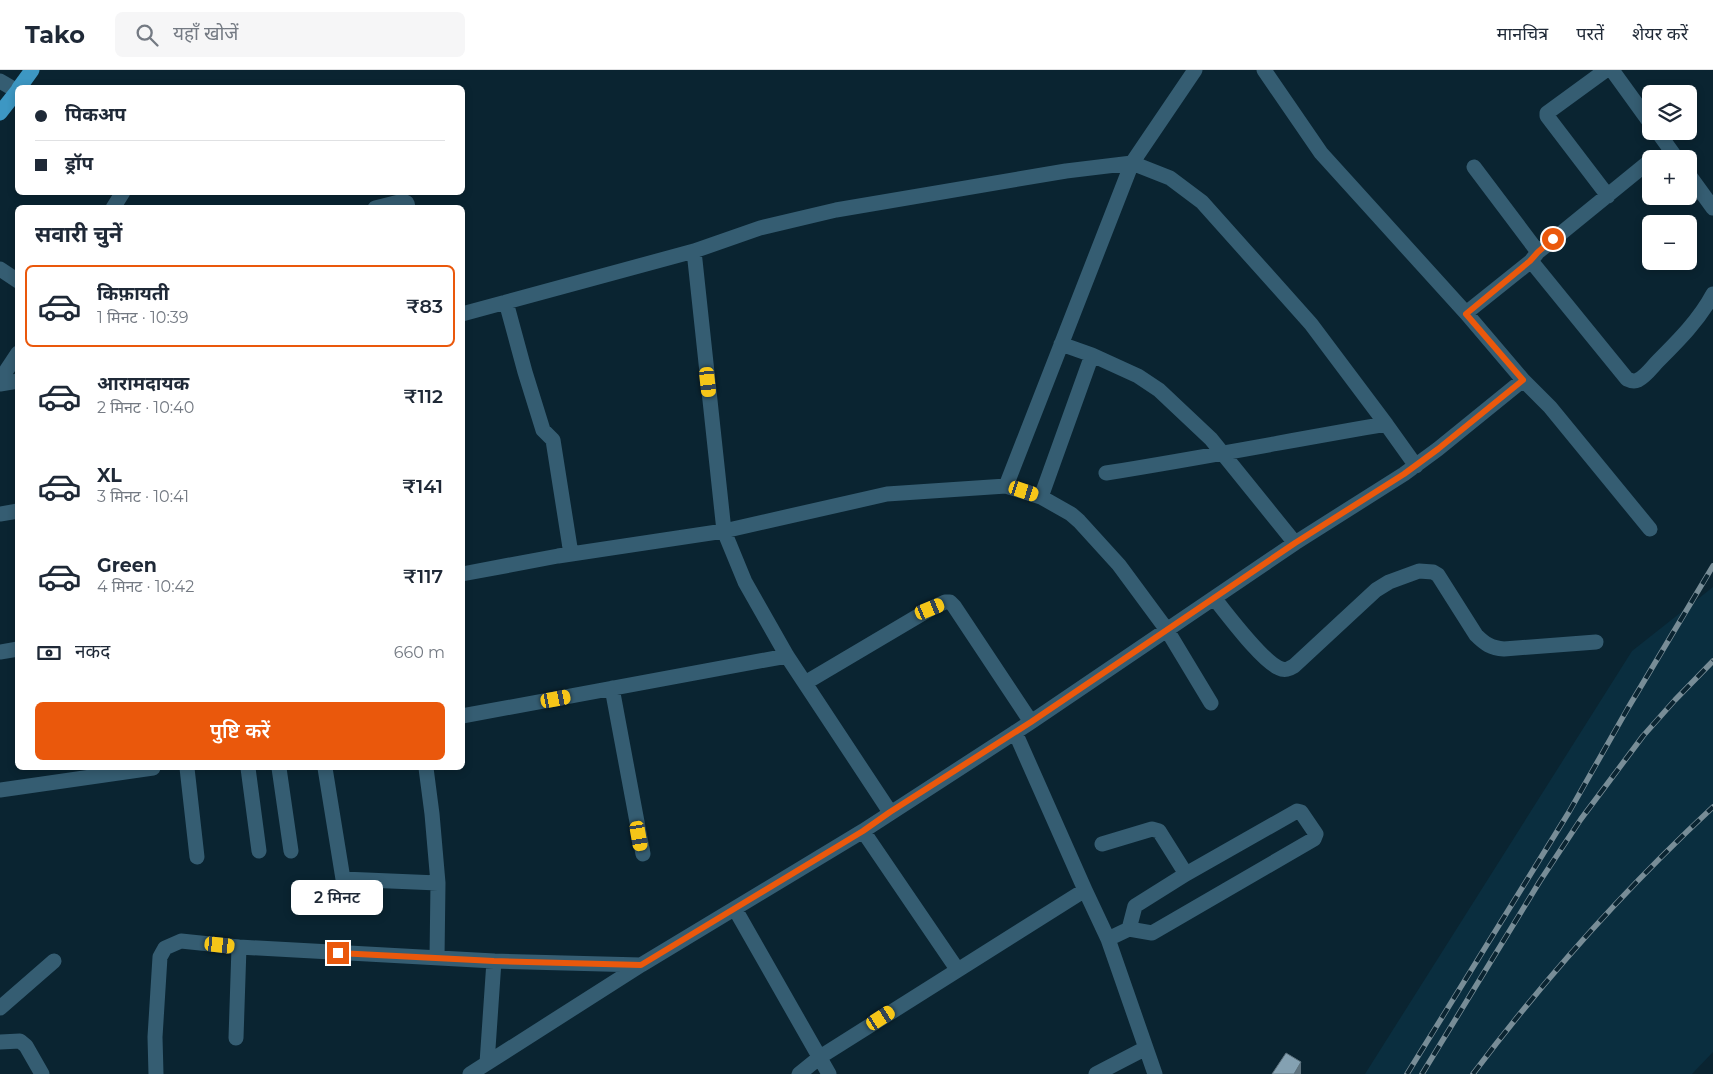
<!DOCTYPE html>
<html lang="hi">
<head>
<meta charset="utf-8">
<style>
	body { margin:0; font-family:Montserrat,"Noto Sans Devanagari",sans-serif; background:#f6f6f7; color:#1f2937; height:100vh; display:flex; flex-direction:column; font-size:19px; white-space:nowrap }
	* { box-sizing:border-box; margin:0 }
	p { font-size:16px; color:#747a83 }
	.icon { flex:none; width:28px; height:28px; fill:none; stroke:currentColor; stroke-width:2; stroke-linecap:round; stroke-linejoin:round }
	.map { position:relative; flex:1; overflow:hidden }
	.drawer { position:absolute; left:15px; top:135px; width:450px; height:565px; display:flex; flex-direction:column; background:#fff; border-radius:8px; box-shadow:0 2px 8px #0003 }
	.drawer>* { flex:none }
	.guide { position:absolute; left:15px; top:15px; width:450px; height:110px; border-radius:8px; box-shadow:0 2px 8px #0003; display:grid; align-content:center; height:110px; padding:0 20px; background:#fff }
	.controls { position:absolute; left:1642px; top:15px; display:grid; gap:10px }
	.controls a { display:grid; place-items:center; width:55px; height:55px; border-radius:8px; background:#fff; box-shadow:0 2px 8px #0003; font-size:25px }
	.end { position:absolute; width:22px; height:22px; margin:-11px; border:6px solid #ea580c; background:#fff; box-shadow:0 0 0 2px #fff }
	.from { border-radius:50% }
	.bubble { position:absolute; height:35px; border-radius:8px; background:#fff; box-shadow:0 2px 8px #0003; font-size:16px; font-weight:600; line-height:35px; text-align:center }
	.car { position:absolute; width:15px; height:30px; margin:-15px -8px; border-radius:6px; box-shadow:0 0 4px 1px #0007; background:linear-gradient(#f5c518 24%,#345 0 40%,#f5c518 0 76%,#345 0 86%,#f5c518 0) }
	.guide b { display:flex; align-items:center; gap:18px; height:48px; font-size:19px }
	.guide b+b { border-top:1px solid #e0e1e3 }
	.guide i { width:12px; height:12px; background:#1f2937 }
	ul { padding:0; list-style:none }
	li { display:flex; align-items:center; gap:15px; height:82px; margin:0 10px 8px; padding:0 10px; border:2px solid transparent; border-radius:8px }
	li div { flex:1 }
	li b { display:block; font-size:19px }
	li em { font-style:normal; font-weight:600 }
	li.selected { border-color:#ea580c }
	li>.icon { width:45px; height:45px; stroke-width:1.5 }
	h2 { padding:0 20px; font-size:22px; line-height:60px }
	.pay { display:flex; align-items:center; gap:12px; height:55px; padding:0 20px; font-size:19px }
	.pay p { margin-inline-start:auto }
	.button { display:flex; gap:10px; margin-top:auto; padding:10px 20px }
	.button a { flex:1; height:58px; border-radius:8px; background:#ea580c; color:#fff; font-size:20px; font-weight:600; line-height:58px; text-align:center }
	header { display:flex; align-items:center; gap:30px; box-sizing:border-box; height:70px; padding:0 25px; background:#fff; border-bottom:1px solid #e0e1e3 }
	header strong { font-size:24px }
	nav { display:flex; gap:28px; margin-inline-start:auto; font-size:18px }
	.search { width:350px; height:45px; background:#f6f6f7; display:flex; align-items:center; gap:12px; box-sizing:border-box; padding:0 18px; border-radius:8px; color:#747a83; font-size:19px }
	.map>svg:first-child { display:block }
	.built { fill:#0a2e3f }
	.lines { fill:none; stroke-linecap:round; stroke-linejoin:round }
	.minor { stroke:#355d72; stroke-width:15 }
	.major { stroke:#3d97c3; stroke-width:15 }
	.rail-casing { stroke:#788d97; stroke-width:5.5 }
	.rail { stroke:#0a2431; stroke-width:4; stroke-dasharray:11; stroke-linecap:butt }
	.shaded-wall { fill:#5c717d }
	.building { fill:#84a1b2; stroke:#5c717d }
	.route { stroke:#ea580c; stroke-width:6 }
</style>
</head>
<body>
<header>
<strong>Tako</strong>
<div class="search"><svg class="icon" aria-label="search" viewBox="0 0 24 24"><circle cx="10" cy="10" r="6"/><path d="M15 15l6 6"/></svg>यहाँ खोजें</div>
<nav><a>मानचित्र</a><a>परतें</a><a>शेयर करें</a></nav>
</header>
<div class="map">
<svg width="1713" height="1004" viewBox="0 0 1713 1004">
	<rect width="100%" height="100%" fill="#0a2431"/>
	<path class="built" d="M1713 517V982L1692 1004H1365L1632 581Z"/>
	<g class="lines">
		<path class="minor" d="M1606 0 1547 43V46L1608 126
			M1612 0 1651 54
			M0 11 17 21
			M1657 61 1677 89
			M1474 97 1538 182
			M1689 105 1713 138
			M113 138 123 122
			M375 138 403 131 407 133 408 138
			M694 181 724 461 745 512 787 586 890 742
			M1531 191 1627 309C1631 311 1634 312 1638 310 1646 306 1652 297 1658 291 1679 270 1699 250 1713 224
			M0 199 18 211
			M506 232 525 302 543 360 553 370 571 484
			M1466 243 1531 191 1538 182 1651 90
			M462 244 694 181 760 158 836 140 1066 101 1132 93 1170 108 1202 132 1311 254 1386 354 1416 396
			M1061 274 1092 285 1138 306 1159 320 1211 369 1295 473
			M0 310 18 283
			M1523 310 1550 337 1650 459
			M0 314 18 311
			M1106 403C1200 388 1293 370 1386 354
			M1006 416 1132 93 1195 0
			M1041 427 1092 285
			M0 444 18 441
			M462 504 558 486 724 461 887 424 1006 416 1041 427 1071 444 1079 451 1119 495 1167 560 1211 633
			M1214 528C1228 545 1261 590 1279 598 1285 601 1289 599 1294 596L1376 520 1389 512 1419 501 1433 502 1438 505 1476 565C1485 574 1491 578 1504 579L1596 572
			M0 582 18 579
			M805 613 930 539 945 532H950L954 536 1031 652
			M612 618 643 784
			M462 646 787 586
			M1015 662 1085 820 1108 869 1155 1004
			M187 698 197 787
			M248 698 259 781
			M279 698 291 781
			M325 698 343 809 438 813
			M426 698 432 744 438 813 437 888
			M0 720 153 698
			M863 761 957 899
			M1102 774 1152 759 1159 761 1186 804
			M735 839 829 1004
			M1108 869 1129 859 1152 863 1314 769 1316 764 1301 742 1297 741 1186 804 1135 836 1129 859
			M0 938 54 891
			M236 968 239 877
			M0 972 20 971 26 976 42 1004
			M487 993 494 891
			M156 1004 155 967 160 887 165 878 181 871 239 877 494 891 641 895
			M470 1004 641 895 863 761 1031 652 1295 473 1404 404 1438 379 1523 310 1466 243 1321 83 1264 0
			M799 1004 820 987 1085 820
			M1096 1004 1146 978"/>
		<path class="major" d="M19 18 32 0
			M0 43 18 20"/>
		<defs>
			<path id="rail" d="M1407 1004 1569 742 1628 638 1713 496
				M1422 1004 1540 811 1581 749 1643 666 1675 630 1713 591
				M1473 1004C1545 908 1625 819 1713 737"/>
		</defs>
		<use href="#rail" class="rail-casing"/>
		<use href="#rail" class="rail"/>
	</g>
	<path class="shaded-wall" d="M1301 992V1004H1294Z"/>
	<path class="building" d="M1286 983 1301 992 1294 1004H1272Z"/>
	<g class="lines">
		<path class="route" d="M338 883 494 891 641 895 863 761 890 742 1031 652 1295 473 1404 404 1438 379 1523 310 1466 244 1530 191 1538 182 1553 169"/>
	</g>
</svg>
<div class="controls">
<a><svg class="icon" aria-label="layers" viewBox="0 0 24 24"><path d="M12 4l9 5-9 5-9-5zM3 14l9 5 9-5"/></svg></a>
<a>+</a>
<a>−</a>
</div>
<i class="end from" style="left:1553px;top:169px"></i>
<i class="end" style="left:338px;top:883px"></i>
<div class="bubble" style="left:291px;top:810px;width:92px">2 मिनट</div>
<i class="car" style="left:708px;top:312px;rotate:174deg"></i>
<i class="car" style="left:1024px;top:421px;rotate:108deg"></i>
<i class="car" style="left:930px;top:539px;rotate:68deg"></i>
<i class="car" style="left:556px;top:629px;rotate:79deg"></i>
<i class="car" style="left:639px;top:766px;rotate:170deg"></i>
<i class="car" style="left:220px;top:875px;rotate:96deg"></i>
<i class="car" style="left:881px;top:948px;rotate:57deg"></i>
<div class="guide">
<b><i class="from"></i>पिकअप</b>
<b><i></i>ड्रॉप</b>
</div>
<section class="drawer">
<h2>सवारी चुनें</h2>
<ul>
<li class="selected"><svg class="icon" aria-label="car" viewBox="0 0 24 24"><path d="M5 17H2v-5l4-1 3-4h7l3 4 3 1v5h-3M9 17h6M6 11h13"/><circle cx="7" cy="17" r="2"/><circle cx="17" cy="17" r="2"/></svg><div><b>किफ़ायती</b><p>1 मिनट · 10:39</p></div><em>₹83</em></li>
<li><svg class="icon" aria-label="car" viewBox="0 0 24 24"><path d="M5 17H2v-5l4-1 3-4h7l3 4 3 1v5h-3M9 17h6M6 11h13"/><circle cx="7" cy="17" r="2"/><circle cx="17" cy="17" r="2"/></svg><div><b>आरामदायक</b><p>2 मिनट · 10:40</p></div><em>₹112</em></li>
<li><svg class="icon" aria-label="car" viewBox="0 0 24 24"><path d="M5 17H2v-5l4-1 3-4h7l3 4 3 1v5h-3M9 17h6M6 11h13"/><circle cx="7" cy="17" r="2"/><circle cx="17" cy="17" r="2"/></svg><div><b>XL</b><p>3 मिनट · 10:41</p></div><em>₹141</em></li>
<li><svg class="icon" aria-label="car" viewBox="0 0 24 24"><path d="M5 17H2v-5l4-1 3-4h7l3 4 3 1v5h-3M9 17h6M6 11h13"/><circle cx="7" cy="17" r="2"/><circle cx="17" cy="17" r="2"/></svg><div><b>Green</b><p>4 मिनट · 10:42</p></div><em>₹117</em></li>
</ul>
<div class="pay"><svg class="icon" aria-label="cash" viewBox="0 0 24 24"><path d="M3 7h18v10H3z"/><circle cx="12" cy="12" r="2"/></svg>नकद<p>660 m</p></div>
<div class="button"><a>पुष्टि करें</a></div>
</section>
</div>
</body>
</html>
